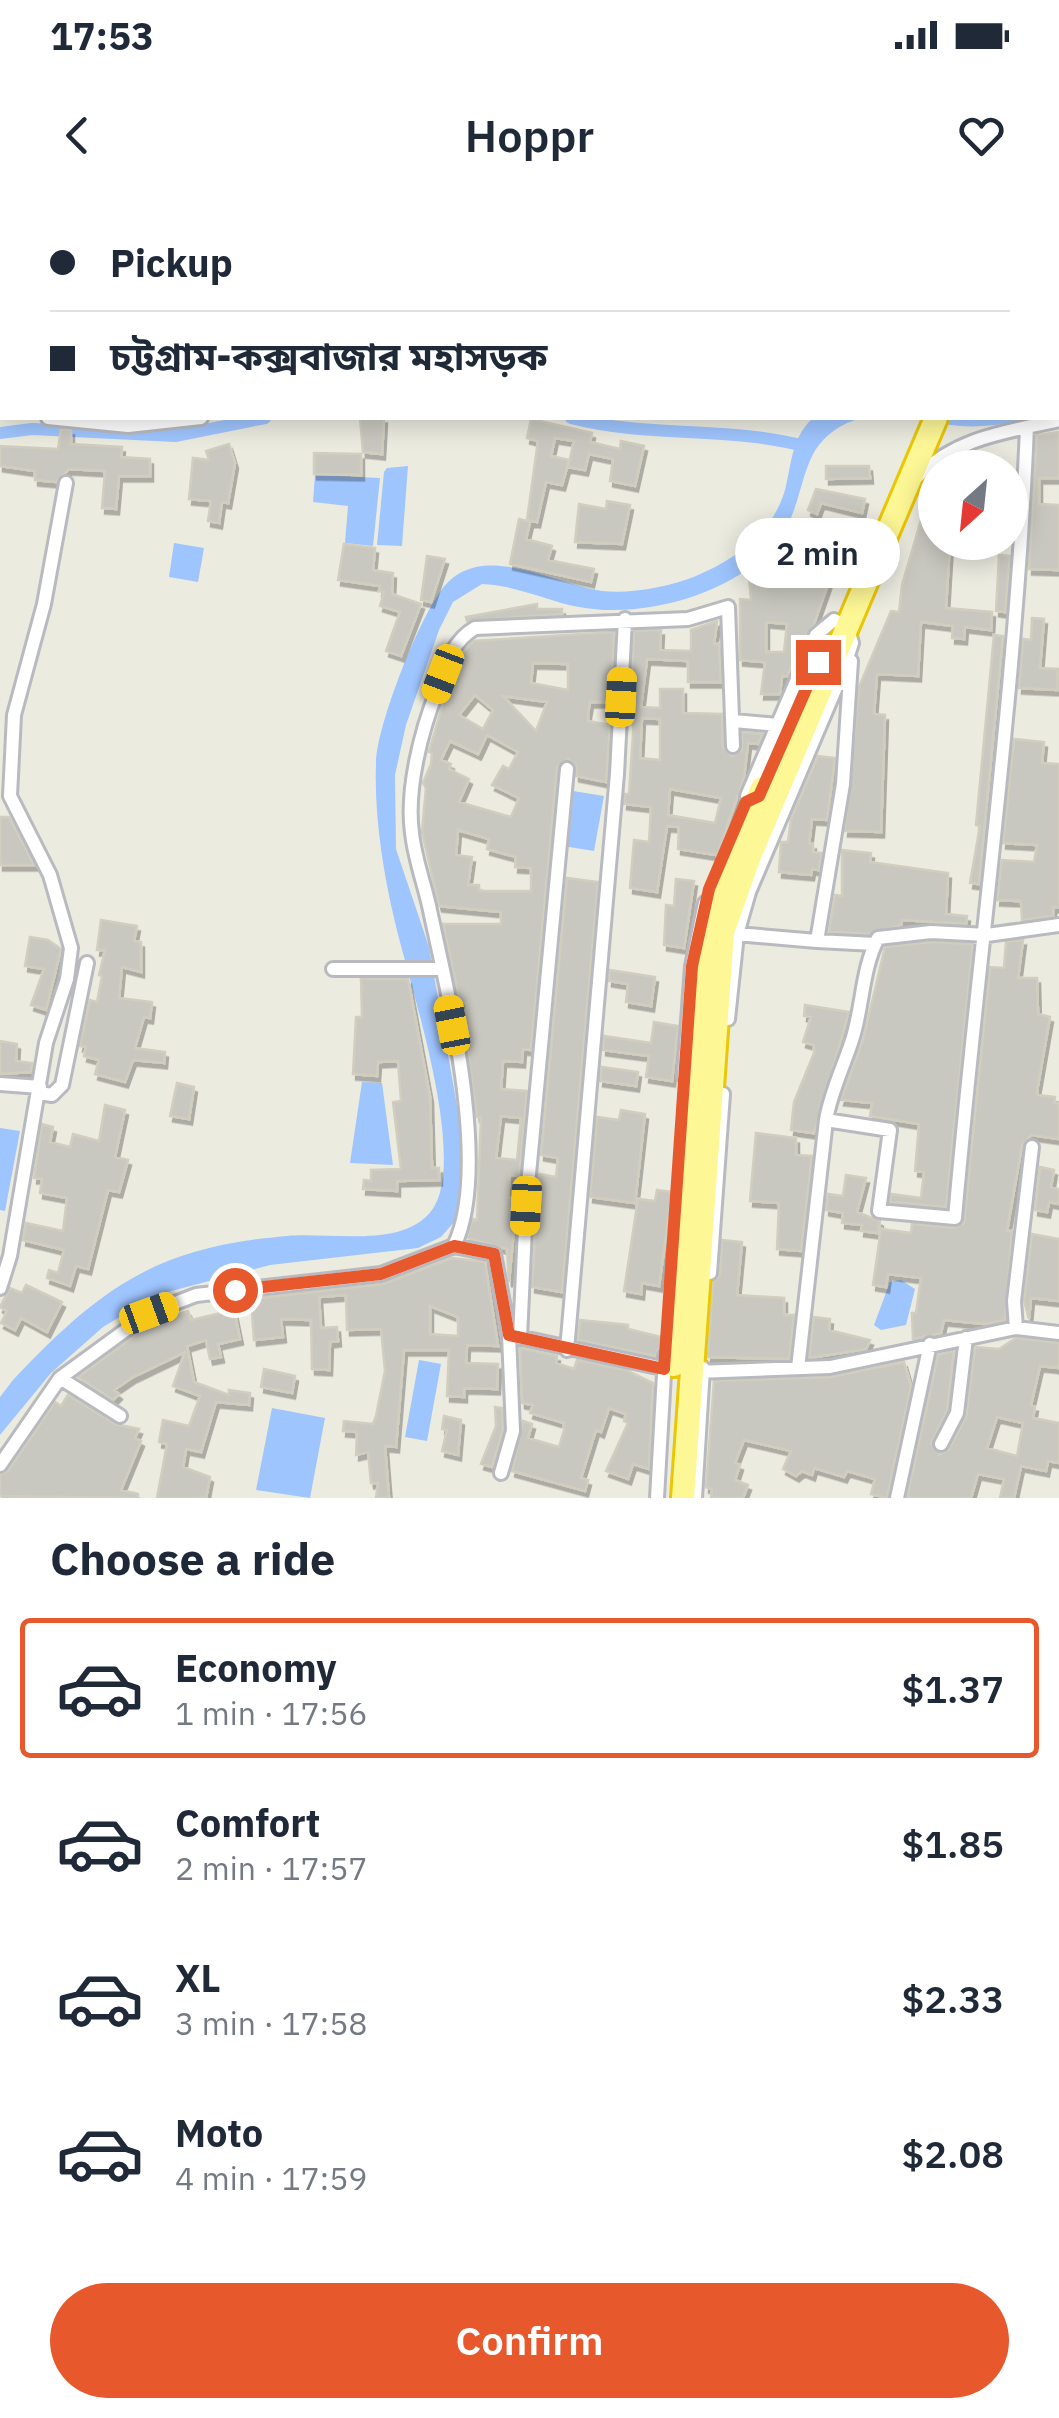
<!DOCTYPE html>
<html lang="en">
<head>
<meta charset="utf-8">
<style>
	body { margin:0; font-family:"IBM Plex Sans","Noto Sans Bengali",sans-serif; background:#f2f2f3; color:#1f2937; height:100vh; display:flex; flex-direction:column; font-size:38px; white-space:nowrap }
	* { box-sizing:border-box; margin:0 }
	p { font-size:32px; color:#747a83 }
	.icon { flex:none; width:55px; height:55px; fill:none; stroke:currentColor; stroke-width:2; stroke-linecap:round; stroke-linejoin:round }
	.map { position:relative; height:1298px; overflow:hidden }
	.side { display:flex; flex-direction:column; background:#fff; flex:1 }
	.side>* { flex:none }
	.banner { position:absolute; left:0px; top:0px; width:1060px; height:220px; box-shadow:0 5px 25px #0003; display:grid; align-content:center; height:220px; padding:0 50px; background:#fff }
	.needle { width:65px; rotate:207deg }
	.buttons { position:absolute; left:918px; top:250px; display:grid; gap:20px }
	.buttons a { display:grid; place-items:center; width:110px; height:110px; border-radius:50%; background:#fff; box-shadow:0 5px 25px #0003; font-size:50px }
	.end { position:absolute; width:45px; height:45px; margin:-22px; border:12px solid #e7582c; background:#fff; box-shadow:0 0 0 5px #fff }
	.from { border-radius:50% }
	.bubble { position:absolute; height:70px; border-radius:35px; background:#fff; box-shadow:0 5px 25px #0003; font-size:32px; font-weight:600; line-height:70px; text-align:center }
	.car { position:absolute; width:30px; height:60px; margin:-30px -15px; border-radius:12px; box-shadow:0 0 8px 2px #0007; background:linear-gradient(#f5c518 24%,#345 0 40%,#f5c518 0 76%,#345 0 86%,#f5c518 0) }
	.banner b { display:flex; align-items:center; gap:35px; height:95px; font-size:38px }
	.banner b+b { border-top:2px solid #e0e1e3 }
	.banner i { width:25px; height:25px; background:#1f2937 }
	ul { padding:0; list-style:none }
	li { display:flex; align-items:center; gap:30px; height:140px; margin:0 20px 15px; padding:0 30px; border:5px solid transparent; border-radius:10px }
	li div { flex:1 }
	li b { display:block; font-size:38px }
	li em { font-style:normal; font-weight:600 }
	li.current { border-color:#e7582c }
	li>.icon { width:90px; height:90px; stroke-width:1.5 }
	h2 { padding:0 50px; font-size:45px; line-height:120px }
	.cta { display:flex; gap:20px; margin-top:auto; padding:20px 50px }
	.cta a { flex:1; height:115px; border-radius:60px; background:#e7582c; color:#fff; font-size:40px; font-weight:600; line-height:115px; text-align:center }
	.status { display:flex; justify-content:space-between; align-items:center; height:70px; padding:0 50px; background:#fff; direction:ltr }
	.status svg { height:28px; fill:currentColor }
	header { display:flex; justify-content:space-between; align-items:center; height:130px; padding:0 50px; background:#fff; font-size:45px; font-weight:600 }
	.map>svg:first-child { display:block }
	.water { fill:#9fc5fe }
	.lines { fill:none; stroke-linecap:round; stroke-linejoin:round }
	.canal { stroke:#9fc5fe; stroke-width:12 }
	.building { fill:#c9c8c0; stroke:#d1cebf; stroke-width:2.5; fill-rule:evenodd; filter:url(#shadow) }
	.minor-casing { stroke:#b8babf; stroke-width:18 }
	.trunk-casing { stroke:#eac603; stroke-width:28 }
	.minor { stroke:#fff; stroke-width:12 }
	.trunk { stroke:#fdf796; stroke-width:22 }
	.route { stroke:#e7582c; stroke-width:12 }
</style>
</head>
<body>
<div class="status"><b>17:53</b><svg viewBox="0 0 49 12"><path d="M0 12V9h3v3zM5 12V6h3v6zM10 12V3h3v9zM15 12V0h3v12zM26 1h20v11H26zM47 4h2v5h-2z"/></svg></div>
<header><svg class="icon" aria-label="back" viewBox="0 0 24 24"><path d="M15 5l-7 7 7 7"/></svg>Hoppr<svg class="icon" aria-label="heart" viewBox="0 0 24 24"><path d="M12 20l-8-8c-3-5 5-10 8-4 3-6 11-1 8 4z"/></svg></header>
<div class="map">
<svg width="1059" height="1298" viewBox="0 0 1059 1298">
	<defs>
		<filter id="shadow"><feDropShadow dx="3" dy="5.5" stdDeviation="0" flood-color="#0004"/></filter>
	</defs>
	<rect width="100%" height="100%" fill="#ecebe0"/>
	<path class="water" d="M813 218H1036C1011 223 986 228 960 226 926 223 880 208 847 223 807 242 807 273 794 310 768 387 651 421 579 407 547 401 516 385 482 384L453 402 439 430 406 525 395 575 396 649 429 747 462 934V1005L455 1021 441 1037 418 1048 270 1065 156 1095 103 1127 51 1173 0 1235V1197L13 1180C102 1086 157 1047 287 1036 329 1032 404 1049 432 1010 469 959 409 783 395 722 383 673 374 614 376 563 377 525 417 424 440 392 477 337 550 383 602 391 630 394 670 387 696 376 736 359 772 334 785 290 792 263 791 238 813 218Z
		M408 266 402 346 377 345 384 272 387 268Z
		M315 275 380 278 373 346 345 343 348 306 313 302Z
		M174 343 204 348 198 382 169 377Z
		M573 591 604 596 594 651 563 646Z
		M362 882 382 883 393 965 350 963Z
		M0 928 20 931 5 1011 0 1010Z
		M901 1080 915 1089 906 1125 881 1130 874 1125 890 1082Z
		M419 1160 441 1164 427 1241 405 1237Z
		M272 1208 325 1218 310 1298 256 1290Z"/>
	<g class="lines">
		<path class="canal" d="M571 218C647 238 728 226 804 246
			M0 233 32 229 175 236 265 218"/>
	</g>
	<path class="building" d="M360 218H384L382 254 363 252Z
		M531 219 592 233 590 242 620 249 621 241 644 246 635 286 610 281 613 259 589 254 585 270 568 267 574 241 555 238 551 256 569 260 562 285 546 282 537 322 527 320 538 241 527 238Z
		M61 229 71 230V244L122 247 121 257 150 259V276H119L116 309 102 308 105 271 69 269 56 282 35 280V271L0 266V246L58 249Z
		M1059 232V278H1039V304L1059 305V370L1029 369 1037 235Z
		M229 244 235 263 228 303 222 302 219 323 208 321 211 301 189 299 193 258 209 260 206 251Z
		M314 253 361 254V275L314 274Z
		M826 266H869L870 278 826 279Z
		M816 289 865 299 862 313 821 303 817 314 808 310Z
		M607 301 630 305 622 344 575 342 579 304 606 309Z
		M519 319 530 322 526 339 552 346 548 360 594 369 591 382 510 364Z
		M921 320 935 324V342H950L946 408 992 412 991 430 965 427 964 439 952 438 953 426 921 422 918 476 877 474 874 514 885 515 881 632 845 631 859 487 891 411 899 412 902 385Z
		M816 339 840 349 836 361 814 424 804 438 797 437 795 458 787 476H782L780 494H761L765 462 740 460V399L751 400 749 379 766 378 755 365 764 357 780 377 782 356 808 357ZM766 422 787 424 784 452H766Z
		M344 344 375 348 373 370 393 373 392 394 421 404 401 456 386 451 400 412 380 406 384 392 379 391 380 386 338 380Z
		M999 355 1010 356 1005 412 996 411Z
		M427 356 445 359 431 402 421 400Z
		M537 404V409H562V414L467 421 466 417Z
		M1032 418 1044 419 1040 468 1058 469 1057 490 1019 488 1023 439 1031 440Z
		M717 421 714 444H719L721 482H688V461L647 459 641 507 660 508V489H683V513L722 514 723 547 732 556 742 550V532L763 534 758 544 748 543 744 578 717 655 678 649 679 627 667 626 657 692 630 688 634 640 649 642 651 607 624 604 625 594H629L634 520H630L634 431 661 430 660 450 691 451V430ZM642 518 660 519V560L640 558ZM670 589 721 598 715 623 668 615Z
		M614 432 611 502H590L588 513V521L610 525 606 582 576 576V566L569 559 557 567 531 850 523 849 522 862 503 861 501 889 527 891 519 976 510 975 508 998H517L509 1082 507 1049 467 1038 473 1019 477 1020 481 918 477 917 464 826 467 803H460L443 724H501V712L439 706 422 632 426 588 423 583 431 564 432 553 429 552 441 510 459 460 473 441ZM533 463 568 464V490L531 483ZM475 495 493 510 483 529 459 515ZM503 496 547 502 536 531ZM487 535 518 552 509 569 503 566 492 585 519 598 511 617 459 602 469 579 449 569 451 564 441 560 450 541 478 554ZM458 630 489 639 487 649 516 657 515 667 531 668V691H479V685H468L472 657 456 655ZM501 916 521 918 517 960 496 958Z
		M994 435 1003 436 979 684 970 683 980 626 976 625Z
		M1014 539 1044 542 1042 563 1059 564V707H1053V716L1022 720 1021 701 997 700 1002 660 1034 662 1037 645 1003 643Z
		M818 556 835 558 827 620 812 619 809 644H813V652L822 653 819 670 812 669 811 675 779 672 781 642H788L791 619Z
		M0 617H9L34 665H0Z
		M842 650 871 653 870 662 948 673 946 714 967 716 966 724 902 720 901 725 869 734 829 732 835 695 842 696Z
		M567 678 598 682 562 1092 532 1087 539 974 556 977 558 958 541 955Z
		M676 679 694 681 684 748 664 745 666 705 674 706Z
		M101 720 137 726 134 741 141 742V772L122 767 119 798 152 802 150 818 144 817 135 848 165 852 164 863 133 860 125 882 95 874 99 860 84 856 86 847 80 846 90 800 97 802 102 776 99 775 105 750H97Z
		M30 737 48 740 61 749 46 810 31 805 44 769 25 766Z
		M1023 740 1018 778H1037L1038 814 1050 817 1037 891 1038 895 1055 897 1054 903 1059 904V939L1031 935 1022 945 1007 1031H1012L1005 1120 985 1124 944 1120 941 1133 913 1139 912 1113H916L921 1078 888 1074 886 1087 873 1085 881 1029 911 1033 912 1024 954 1028 964 1023 990 767 1004 768 1006 742Z
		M931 742 973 744 946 1007 890 1002 891 994 921 998 924 972 915 971 919 924 870 916 872 903 841 900 863 840 885 747Z
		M610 770 655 777 651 806 626 802 628 784 609 781Z
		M361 779H408L430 897 432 968H439V980L397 981V991L363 989 364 980 371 981V970L401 969 393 902 401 901 398 861 378 862 377 876 353 874 356 817H362Z
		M805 805 849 812 814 933 791 930 794 902 814 853V845L803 842 811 817 804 816Z
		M654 822 678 826 672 881 646 877 649 856 603 850 604 836 651 843Z
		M0 841 17 844 16 861 32 863 31 872 0 874Z
		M602 867 638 872 636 886 600 881Z
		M177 883 194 887 189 919 170 916Z
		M105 905 125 910 115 957 128 960 119 992 108 990 88 1069 76 1066 70 1086 47 1078 49 1070 58 1073 64 1050 23 1040 26 1023 63 1031 67 998 40 993 42 979 34 978 42 924 53 927 50 942 70 947 73 934 99 941Z
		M621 910 645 914 635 1003 590 997 597 917 619 920Z
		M756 933 796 938V955L812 956 801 1051 777 1049 779 1003 750 1001Z
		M1040 967 1054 970 1051 987 1059 989V1004L1049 1002 1047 1012 1035 1010Z
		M846 975 866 978 857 1012 880 1021 878 1033 861 1031 862 1025 842 1023 843 1013 826 1010 828 994 843 996Z
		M657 990 672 992 659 1086 642 1083 641 1094 624 1091 638 999 655 1001Z
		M1032 1034 1059 1039V1101L1031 1098 1029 1119 1024 1101Z
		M722 1040 742 1042 737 1095 784 1098V1115H794L789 1159 708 1157 713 1082 720 1075Z
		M452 1058 485 1062 498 1146 467 1145 466 1163 498 1164 497 1189 464 1188V1197L447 1196 449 1150H404L396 1247 385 1246 389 1298H376L378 1283H371L368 1252 356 1255 357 1232 343 1231 344 1221 373 1224 376 1216 385 1171 381 1129 347 1130 346 1095 319 1097 321 1128 337 1127 338 1141 330 1142 329 1170 312 1169 311 1120 281 1119 283 1137 254 1140 251 1099 383 1084ZM430 1106 458 1117V1136L430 1134Z
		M26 1085 62 1102 47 1132 21 1118 15 1130 1 1123 7 1111 0 1107 10 1088 22 1093Z
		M234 1110 240 1139 218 1144 221 1157 210 1159 206 1140 187 1146 194 1182 229 1195V1190L250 1193 249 1205 216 1202 201 1252 186 1249 183 1267 210 1277 206 1298H157L167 1244 159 1242 163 1220 189 1226 200 1196 173 1186 185 1152 133 1177 114 1190 119 1194 113 1200 78 1177 154 1122 188 1111 191 1120Z
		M814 1117 830 1119 829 1130 870 1140 866 1149 809 1158Z
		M580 1120 628 1125V1129L661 1137 660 1147 655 1156 578 1140Z
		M1016 1138 1059 1143V1168L1040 1166 1031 1205 1035 1206 1033 1218 1059 1223V1263L1048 1261 1046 1271 1021 1266 1014 1298H1000L1004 1279 978 1274 971 1298H907L938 1155 954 1151 947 1210 931 1244 940 1254 949 1249 966 1217 975 1147 999 1149ZM997 1217 1023 1223 1017 1256 987 1248Z
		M520 1148 557 1156 556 1163 574 1169 577 1160 626 1170 653 1183 649 1269 633 1264 628 1279 606 1271 628 1223 624 1221 626 1214 609 1208 601 1232 596 1230 581 1278 588 1280 585 1291 512 1271 523 1221 532 1224 528 1238 559 1247 564 1230V1223L530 1213 533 1205 522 1203Z
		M904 1162 911 1186 887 1298 871 1294 875 1279 847 1271 844 1277 814 1268 812 1275 802 1271 796 1276 783 1269 791 1251 744 1240 735 1263 740 1265 735 1280 748 1285 743 1298H711L712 1289 706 1287 714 1181 831 1177Z
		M264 1169 295 1176 292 1193 261 1187Z
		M68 1195 115 1224 139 1229 135 1238 141 1241 121 1290 138 1294V1298L0 1296V1275L8 1271 55 1202 61 1206Z
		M495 1207 502 1208 503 1230 492 1267 481 1264 496 1226Z
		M444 1216 461 1220 458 1255 442 1251 447 1230 442 1229Z"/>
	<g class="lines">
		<defs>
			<path id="minor" d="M39 0 46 2
				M243 0 249 2
				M432 0 438 2
				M621 0 627 2
				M816 0 822 2
				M149 2 150 0
				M326 2V0
				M578 2 579 0
				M914 2 915 0
				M0 208H2
				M48 218 128 226 201 218
				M1027 227C1016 493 978 754 955 1018L879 1011 890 930 826 920C831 891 844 866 853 837 863 804 862 769 878 738L931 732 987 735 1059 725
				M918 276C958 237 1006 232 1059 220
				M851 461 843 584 817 741 875 744
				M734 521 778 525
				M737 734 817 741
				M333 769H441
				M728 819 737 734 749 692 843 471 852 443 847 426 834 420 816 435 747 596
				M684 876 692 766 705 703
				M0 884 40 887
				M39 893 52 895 62 885 87 763
				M454 1046C491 970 449 798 431 715 426 688 415 661 412 633 406 590 421 531 437 491 446 466 451 442 475 428L688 419 728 407 733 546
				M710 1073 723 894
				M0 1088 10 1056 46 843 67 779 71 748 50 675 10 596 14 515 44 404 66 283
				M1016 1128 1014 1101 1032 947
				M520 1138 526 1006 567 569
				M567 1150 617 574 625 419
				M798 1168 826 920
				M697 1172 830 1167 1016 1128 1059 1133
				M60 1178 120 1216
				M941 1244 957 1213 966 1138
				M0 1265 60 1178 149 1113 196 1095 381 1074 454 1046 494 1054 509 1135 667 1169
				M501 1273 513 1231 509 1135
				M657 1298 665 1156
				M695 1298 703 1168
				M897 1298 930 1144"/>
			<path id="trunk" d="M1008 2 1009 0
				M1025 2 1027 0
				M674 1165 705 743 719 690 762 588
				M683 1298 723 732 750 656 936 218"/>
		</defs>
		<use href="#minor" class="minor-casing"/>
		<use href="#trunk" class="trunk-casing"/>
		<use href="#minor" class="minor"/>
		<use href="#trunk" class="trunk"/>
	</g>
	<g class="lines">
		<path class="route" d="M235 1090 381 1074 454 1046 494 1054 509 1135 664 1169 692 766 709 689 746 602 759 596 818 462"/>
	</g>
</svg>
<div class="buttons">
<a><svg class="needle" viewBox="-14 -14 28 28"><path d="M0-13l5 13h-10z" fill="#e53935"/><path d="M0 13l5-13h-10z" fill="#747a83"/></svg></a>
</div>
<i class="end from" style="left:235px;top:1090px"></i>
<i class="end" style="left:818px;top:462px"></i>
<div class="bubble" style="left:735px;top:318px;width:165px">2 min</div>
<i class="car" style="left:443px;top:474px;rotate:201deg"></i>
<i class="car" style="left:621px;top:497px;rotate:3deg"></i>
<i class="car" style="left:452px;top:825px;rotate:349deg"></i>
<i class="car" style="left:526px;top:1006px;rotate:183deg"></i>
<i class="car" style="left:149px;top:1113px;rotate:70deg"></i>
<div class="banner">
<b><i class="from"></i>Pickup</b>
<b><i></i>চট্টগ্রাম-কক্সবাজার মহাসড়ক</b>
</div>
</div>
<section class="side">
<h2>Choose a ride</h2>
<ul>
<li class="current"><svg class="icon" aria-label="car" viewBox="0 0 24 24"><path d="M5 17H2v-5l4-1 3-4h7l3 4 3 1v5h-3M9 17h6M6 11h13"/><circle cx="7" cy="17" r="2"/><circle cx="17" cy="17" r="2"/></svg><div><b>Economy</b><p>1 min · 17:56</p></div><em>$1.37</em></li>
<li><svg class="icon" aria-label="car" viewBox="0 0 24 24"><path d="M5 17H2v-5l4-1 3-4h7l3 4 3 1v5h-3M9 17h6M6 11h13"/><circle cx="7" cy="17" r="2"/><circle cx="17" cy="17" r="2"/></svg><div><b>Comfort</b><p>2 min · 17:57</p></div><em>$1.85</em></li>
<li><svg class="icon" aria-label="car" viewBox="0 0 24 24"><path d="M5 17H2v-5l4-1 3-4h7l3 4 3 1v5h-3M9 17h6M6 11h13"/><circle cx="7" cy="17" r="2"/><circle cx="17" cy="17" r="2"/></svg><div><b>XL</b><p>3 min · 17:58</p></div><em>$2.33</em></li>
<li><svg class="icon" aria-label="car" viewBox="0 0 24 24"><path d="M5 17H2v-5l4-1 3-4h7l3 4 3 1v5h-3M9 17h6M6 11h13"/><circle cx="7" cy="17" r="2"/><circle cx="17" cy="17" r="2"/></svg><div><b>Moto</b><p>4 min · 17:59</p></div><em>$2.08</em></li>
</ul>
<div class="cta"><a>Confirm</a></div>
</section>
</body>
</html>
